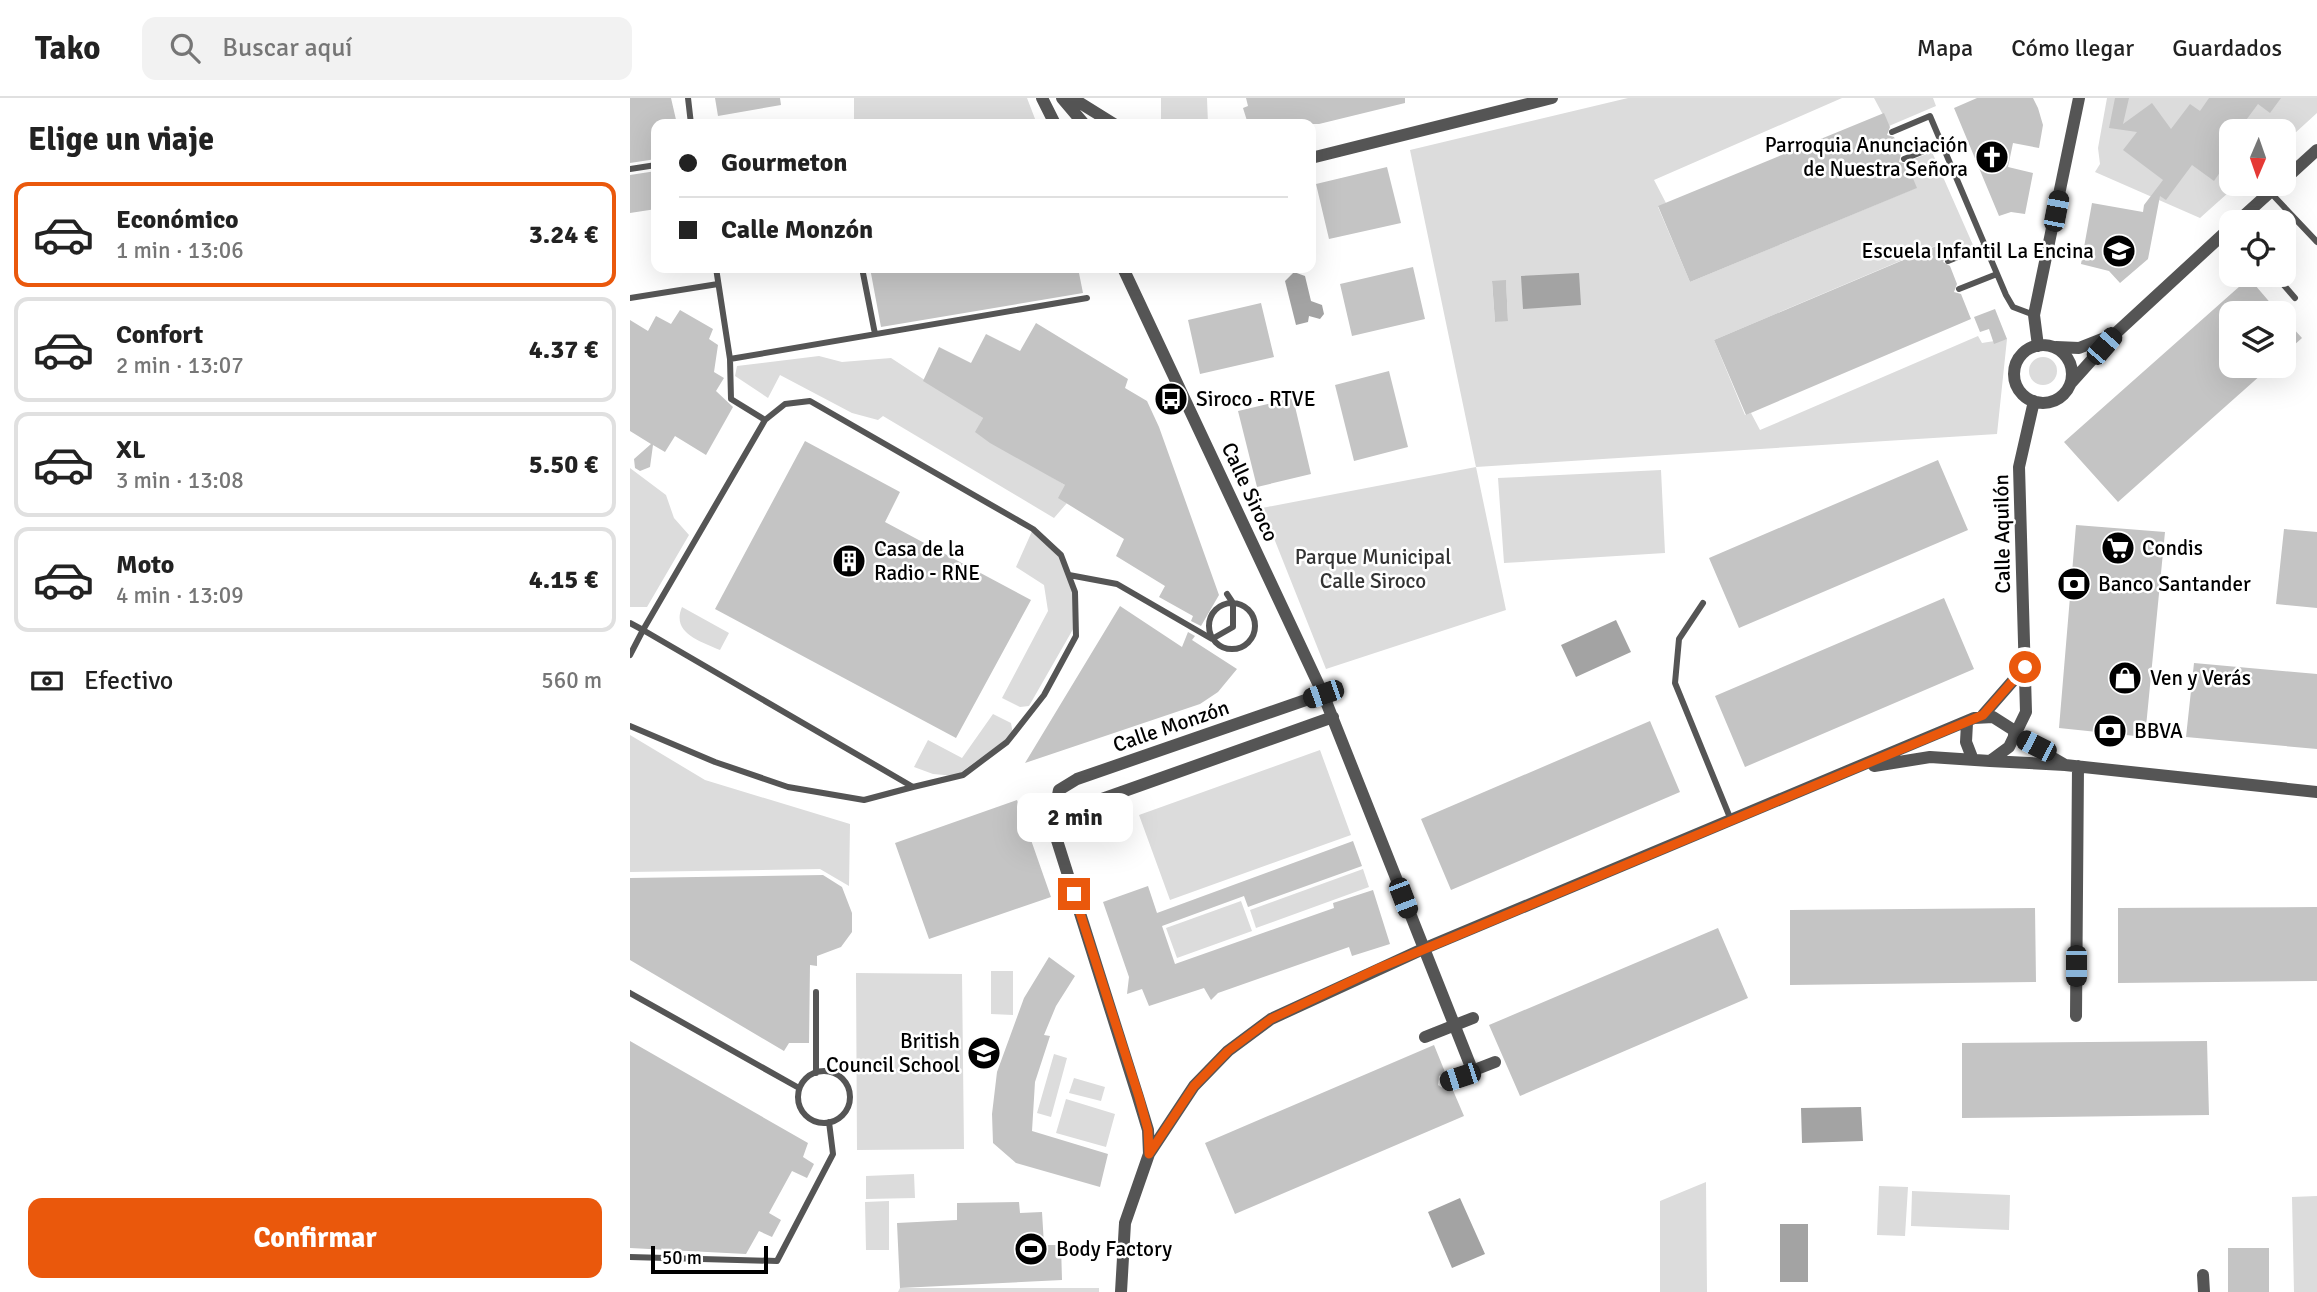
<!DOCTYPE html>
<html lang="es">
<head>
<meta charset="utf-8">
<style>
	body { margin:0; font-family:Signika,sans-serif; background:#f2f2f2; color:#222; height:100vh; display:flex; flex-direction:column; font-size:26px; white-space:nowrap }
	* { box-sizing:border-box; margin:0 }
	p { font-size:23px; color:#767676 }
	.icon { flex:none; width:38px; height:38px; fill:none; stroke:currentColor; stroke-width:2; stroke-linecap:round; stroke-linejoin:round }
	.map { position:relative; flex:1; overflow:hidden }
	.side { display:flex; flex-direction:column; background:#fff; width:630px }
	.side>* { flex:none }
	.hud { position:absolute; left:21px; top:21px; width:665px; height:154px; border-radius:14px; box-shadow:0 7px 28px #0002; display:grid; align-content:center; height:154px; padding:0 28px; background:#fff }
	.needle { width:46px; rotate:182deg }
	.buttons { position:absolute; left:1589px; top:21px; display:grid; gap:14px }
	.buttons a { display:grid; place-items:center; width:77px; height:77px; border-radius:14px; background:#fff; box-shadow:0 7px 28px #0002; font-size:35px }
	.scale { position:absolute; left:21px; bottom:18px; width:117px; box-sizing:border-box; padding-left:7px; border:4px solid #000; border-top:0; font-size:19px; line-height:24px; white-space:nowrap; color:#000; -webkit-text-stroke:5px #fff; paint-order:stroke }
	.end { position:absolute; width:32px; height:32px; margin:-16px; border:9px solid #ea580c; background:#fff; box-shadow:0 0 0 4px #fff }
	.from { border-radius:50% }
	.bubble { position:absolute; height:49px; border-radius:14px; background:#fff; box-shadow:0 7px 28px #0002; font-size:23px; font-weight:700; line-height:49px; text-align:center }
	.car { position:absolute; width:21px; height:42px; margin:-21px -10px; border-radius:9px; box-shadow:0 0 5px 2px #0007; background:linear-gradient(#222 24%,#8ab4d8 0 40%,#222 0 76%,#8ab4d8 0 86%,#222 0) }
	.hud b { display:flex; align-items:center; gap:24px; height:66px; font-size:26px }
	.hud b+b { border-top:2px solid #e0e0e0 }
	.hud i { width:18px; height:18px; background:#222 }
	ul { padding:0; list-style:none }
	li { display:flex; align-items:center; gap:21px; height:105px; margin:0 14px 10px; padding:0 14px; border:4px solid #e0e0e0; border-radius:14px }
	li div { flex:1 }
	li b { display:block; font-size:26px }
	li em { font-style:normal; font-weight:700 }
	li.active { border-color:#ea580c }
	li>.icon { width:63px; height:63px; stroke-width:1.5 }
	h2 { padding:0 28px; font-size:32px; line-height:84px }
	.pay { display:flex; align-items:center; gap:18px; height:77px; padding:0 28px; font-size:26px }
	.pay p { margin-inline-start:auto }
	.cta { display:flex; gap:14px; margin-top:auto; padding:14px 28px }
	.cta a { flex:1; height:80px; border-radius:14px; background:#ea580c; color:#fff; font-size:28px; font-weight:700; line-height:80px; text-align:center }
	header { display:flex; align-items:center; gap:42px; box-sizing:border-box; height:98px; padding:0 35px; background:#fff; border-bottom:2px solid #e0e0e0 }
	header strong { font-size:33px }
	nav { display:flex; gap:38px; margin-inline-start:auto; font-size:24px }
	.search { width:490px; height:63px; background:#f2f2f2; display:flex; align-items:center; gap:18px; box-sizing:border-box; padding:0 24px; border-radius:14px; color:#767676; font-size:26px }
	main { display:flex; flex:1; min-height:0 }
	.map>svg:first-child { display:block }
	.green { fill:#dcdcdc; fill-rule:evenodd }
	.water { fill:#a3a3a3 }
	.building { fill:#c4c4c4 }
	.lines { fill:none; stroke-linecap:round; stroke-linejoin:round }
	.service { stroke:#555; stroke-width:6 }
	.minor { stroke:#555; stroke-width:12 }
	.route { stroke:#ea580c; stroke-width:9 }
	.labels { text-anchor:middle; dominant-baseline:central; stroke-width:5; stroke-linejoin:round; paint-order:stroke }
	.poi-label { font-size:21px; fill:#000; stroke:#fff; text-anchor:start }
	.street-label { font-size:21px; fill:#000; stroke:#fff }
	.park-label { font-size:21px; fill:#333; stroke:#fff }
</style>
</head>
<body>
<header>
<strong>Tako</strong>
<div class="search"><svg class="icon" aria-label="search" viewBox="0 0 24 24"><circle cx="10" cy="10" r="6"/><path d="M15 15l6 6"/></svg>Buscar aquí</div>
<nav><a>Mapa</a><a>Cómo llegar</a><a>Guardados</a></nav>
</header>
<main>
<section class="side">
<h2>Elige un viaje</h2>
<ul>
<li class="active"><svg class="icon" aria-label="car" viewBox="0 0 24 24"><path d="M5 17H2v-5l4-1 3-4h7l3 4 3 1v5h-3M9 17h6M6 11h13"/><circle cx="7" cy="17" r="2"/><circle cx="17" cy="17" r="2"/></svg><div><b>Económico</b><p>1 min · 13:06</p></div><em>3.24 €</em></li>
<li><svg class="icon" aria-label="car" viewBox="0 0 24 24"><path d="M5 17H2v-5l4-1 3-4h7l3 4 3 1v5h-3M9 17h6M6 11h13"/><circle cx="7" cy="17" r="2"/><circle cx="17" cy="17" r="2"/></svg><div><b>Confort</b><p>2 min · 13:07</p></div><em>4.37 €</em></li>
<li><svg class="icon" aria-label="car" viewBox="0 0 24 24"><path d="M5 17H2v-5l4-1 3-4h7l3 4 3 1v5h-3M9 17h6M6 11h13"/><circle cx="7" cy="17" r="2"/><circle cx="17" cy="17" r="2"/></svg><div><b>XL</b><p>3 min · 13:08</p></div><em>5.50 €</em></li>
<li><svg class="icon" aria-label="car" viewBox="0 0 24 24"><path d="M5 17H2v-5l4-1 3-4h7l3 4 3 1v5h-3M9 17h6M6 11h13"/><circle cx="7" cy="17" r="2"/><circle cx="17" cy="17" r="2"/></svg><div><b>Moto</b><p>4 min · 13:09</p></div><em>4.15 €</em></li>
</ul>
<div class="pay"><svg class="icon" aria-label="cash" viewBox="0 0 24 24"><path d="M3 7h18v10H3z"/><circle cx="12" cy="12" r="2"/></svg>Efectivo<p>560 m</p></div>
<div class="cta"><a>Confirmar</a></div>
</section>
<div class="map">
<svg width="1687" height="1194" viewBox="0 0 1687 1194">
	<rect width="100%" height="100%" fill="#fff"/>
	<path class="green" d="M224 0H397L407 26H224Z
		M531 0H577L578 26H531Z
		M998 0H1212L1024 82 1036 105 1028 109 1060 184 1286 90 1276 64 1302 54 1343 147 1316 158 1310 146 1084 242 1115 317 1121 315 1130 332 1348 238 1352 245 1377 241 1367 336 846 369 876 512 696 571 632 410 846 369 780 52ZM876 183 878 222 865 224 862 184Z
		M1244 0H1303L1306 8 1259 28Z
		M1477 0H1687V15L1654 45V33H1601V86H1608L1570 120 1465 74 1470 66 1468 50Z
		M189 258 212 264 261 260 353 320 346 334 435 387 437 405 424 420 253 318 248 322 222 315 150 277 138 300 105 278 107 268Z
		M1399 273a14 14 0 1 1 28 0a14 14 0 1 1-28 0Z
		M0 370 36 397 44 420 59 437 17 509H0Z
		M1031 372 1035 455 874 465 868 380Z
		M403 431 431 457 445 494 446 526 399 608 390 609 372 600 418 513 414 487 386 469Z
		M52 509 99 535 90 552C70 543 41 535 52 509Z
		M363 616 381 625 383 636 326 678 303 676 284 669 298 642 332 660Z
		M0 637 75 682 220 726 219 788 190 771 0 774Z
		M690 652 721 737 540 802 509 717Z
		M733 771 739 789 626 830 620 812Z
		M611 803 622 833 547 860 536 830Z
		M361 873H383V917L361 916Z
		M226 875 332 876 334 1051 227 1052Z
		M424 956 437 960 421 1019 407 1015Z
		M444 980 475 989 471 1003 439 995Z
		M436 1001 485 1016 476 1049 426 1035Z
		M284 1076 285 1100 236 1101V1078Z
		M1076 1084 1077 1194H1030V1103Z
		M1249 1088 1278 1089 1275 1138 1247 1137Z
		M1282 1093 1380 1097 1379 1132 1281 1128Z
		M1687 1098V1194H1664L1662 1099Z
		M259 1103V1152H236L235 1104Z
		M270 1190H469V1194H268Z"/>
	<path class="water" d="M664 174 675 178 681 203 692 207 694 216 690 221 679 218 678 224 666 227 655 183Z
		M949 175 951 207 893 211 891 178Z
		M986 522 1001 554 946 579 931 547Z
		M1231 1009 1233 1043 1172 1045 1171 1010Z
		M830 1100 855 1156 822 1170 798 1114Z
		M1150 1126H1178V1184H1150Z"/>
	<path class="building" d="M0 0H41L47 26H26V61L0 65Z
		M85 0H150L151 7 88 18Z
		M616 0H775V5L689 26H618L613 10 618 8Z
		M1347 0H1403L1408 10 1413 27 1409 50 1383 45 1378 69 1403 75 1395 116 1381 114 1369 118 1324 10Z
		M1485 0H1499L1493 26 1522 5 1541 31 1560 6 1570 13 1579 0H1651L1640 15 1628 6 1608 33H1601V42L1594 52 1601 57V76L1593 70 1584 83 1562 67 1536 102 1530 98 1518 161 1490 185 1479 173 1451 166 1462 105 1513 114 1514 107 1533 82 1493 52 1507 34 1479 30Z
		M1254 15 1260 29 1257 37 1264 39 1271 56 1269 64 1277 66 1287 90 1060 184 1028 108Z
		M757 69 771 125 699 141 686 86Z
		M26 73V111L0 115V77Z
		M1311 146 1316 158 1313 164 1320 168 1327 186 1324 194 1331 196 1341 221 1116 317 1084 242Z
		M783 169 795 221 722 238 710 186Z
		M240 170H448L453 195 251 229Z
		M1619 180 1649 215H1601V268H1641L1488 404 1434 344Z
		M876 182 878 223 865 224 862 183Z
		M631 205 644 259 570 276 558 222Z
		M1365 211 1377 241 1364 246 1359 231 1350 234 1344 219Z
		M50 212 83 231 79 241 88 247 84 274 94 280 86 293 103 309 76 357 45 338 35 354 23 347 20 369 10 373 5 370 4 361 21 346 0 333V222L18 233 26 218 41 226Z
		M1654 220 1672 240 1654 256Z
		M406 225 498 281 495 290 517 303 529 329 589 497 571 528 561 523 563 518 529 499 535 488 486 458 494 441 428 400 435 387 360 345 345 334 353 320 293 283 309 249 341 265 356 236 390 253Z
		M759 273 778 349 724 363 705 287Z
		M663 300 681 376 627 389 608 313Z
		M175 343 270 394 255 424 401 502 326 640 85 511Z
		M1308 362 1338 432 1109 530 1079 460Z
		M1446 427 1535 434 1515 639 1429 630Z
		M1654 431 1687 434V510L1646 506Z
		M1314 500 1344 571 1115 669 1085 598Z
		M490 508 552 549 558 534 565 538 562 542 607 571 588 594 570 606 395 665Z
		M1564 565 1687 576V651L1556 639Z
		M1020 623 1050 694 821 792 791 721Z
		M387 702 421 799 299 841 265 745Z
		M723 743 732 768 618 809 614 798 532 828 545 866 704 810 703 805 743 792 760 846 722 858 719 849 588 895 581 902 574 890 519 908 512 891 497 896 499 879 473 804 518 788 527 815Z
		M193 777 212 789 222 815V834L211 849 187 858V868L180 867 179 945H159L154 953 0 862V780Z
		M1687 809V883L1488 885V810Z
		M1405 810 1406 884 1160 887V812Z
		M1088 830 1118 900 890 998 859 927Z
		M419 859 445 878 426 908 414 937 420 938 405 984 402 1033 478 1056 470 1089 386 1065 363 1045 362 1016 367 974 394 900Z
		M0 943 178 1045 173 1059 184 1066 177 1080 162 1073 139 1115 151 1122 142 1139 129 1133 116 1156 0 1150Z
		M1577 943 1579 1017 1332 1020V945Z
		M804 947 815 974 809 978 808 987 814 991 822 990 834 1018 605 1116 575 1045Z
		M389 1104 390 1115 412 1114 414 1147H431L432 1182 270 1190 267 1125 327 1122V1105Z
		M1598 1150H1639V1194H1598Z"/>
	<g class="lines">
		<path class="service" d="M58 0 61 26
			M1262 34 1300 18 1376 197 1383 209 1404 217
			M1274 61 1312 46
			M0 71 26 67
			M1640 94 1687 144
			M1318 163 1355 148
			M86 170 100 261 101 301 135 322
			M232 170 245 236
			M1645 177 1665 200
			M1329 191 1367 176
			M0 200 88 186
			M100 261 457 200
			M439 477 487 486 582 541 603 529V505L597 496
			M579 528a23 23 0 1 1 46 0a23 23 0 1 1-46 0Z
			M1073 505 1049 541 1045 585 1101 722
			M0 525 13 532 283 689 333 677 377 644 414 597 446 538 445 494 431 457 403 431 180 303 155 306 135 322 13 532 0 557
			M0 628 85 664 158 689 234 702 283 689
			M0 895 169 990
			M168 999a26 26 0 1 1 52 0a26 26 0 1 1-52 0Z
			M186 975V894
			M0 1159 147 1163 203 1056 199 1024"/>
		<path class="minor" d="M412 0 425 26
			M432 0 454 26
			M442 0 484 26
			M681 60 922 0
			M1654 82 1687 52
			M1607 124 1649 86
			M493 170 693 596 843 974
			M1384 276a29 29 0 1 1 58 0a29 29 0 1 1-58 0Z
			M1408 248 1404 217 1449 0
			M1426 249 1449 250 1482 237
			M1441 285 1486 235 1601 129
			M1353 617 1395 569
			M1337 625 1336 644 1343 662
			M1384 637 1435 667
			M1360 663 1435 667 1687 694
			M1244 668 1300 659 1360 663 1379 649 1396 614 1389 369 1404 303
			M424 718 703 619
			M1446 918 1448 668
			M795 939 843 920
			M816 983 865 964
			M519 1056 518 1032 508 999 425 736 424 718 429 692 447 681 693 596
			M1573 1177 1574 1194
			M491 1194 495 1125 519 1056 564 988 598 953 641 921 793 851 1344 620 1363 619 1385 633"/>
	</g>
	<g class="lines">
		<path class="route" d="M444 796 509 999 518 1032 519 1056 564 988 598 953 641 921 747 871 1353 617 1395 569"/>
	</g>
	<defs>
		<symbol id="church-disc" viewBox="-11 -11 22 22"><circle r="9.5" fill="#000" stroke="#fff"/><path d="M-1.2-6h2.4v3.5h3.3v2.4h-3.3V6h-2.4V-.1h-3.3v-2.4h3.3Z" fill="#fff"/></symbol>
		<symbol id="school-disc" viewBox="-11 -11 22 22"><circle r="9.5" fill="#000" stroke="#fff"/><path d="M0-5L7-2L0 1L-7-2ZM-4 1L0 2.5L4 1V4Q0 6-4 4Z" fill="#fff"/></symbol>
		<symbol id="bus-disc" viewBox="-11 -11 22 22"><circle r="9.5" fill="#000" stroke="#fff"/><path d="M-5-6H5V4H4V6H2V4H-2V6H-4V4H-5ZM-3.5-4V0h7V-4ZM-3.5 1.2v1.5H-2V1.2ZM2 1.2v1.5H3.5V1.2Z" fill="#fff"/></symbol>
		<symbol id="supermarket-disc" viewBox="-11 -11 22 22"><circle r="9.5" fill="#000" stroke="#fff"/><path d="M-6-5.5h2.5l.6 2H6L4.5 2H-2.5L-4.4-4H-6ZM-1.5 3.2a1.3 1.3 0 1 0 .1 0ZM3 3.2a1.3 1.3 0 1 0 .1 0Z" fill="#fff"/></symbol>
		<symbol id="building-disc" viewBox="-11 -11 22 22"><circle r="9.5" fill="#000" stroke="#fff"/><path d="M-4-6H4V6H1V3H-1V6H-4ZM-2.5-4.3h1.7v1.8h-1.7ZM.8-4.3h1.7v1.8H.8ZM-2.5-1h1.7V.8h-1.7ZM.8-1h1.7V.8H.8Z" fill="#fff"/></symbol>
		<symbol id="bank-disc" viewBox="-11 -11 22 22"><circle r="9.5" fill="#000" stroke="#fff"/><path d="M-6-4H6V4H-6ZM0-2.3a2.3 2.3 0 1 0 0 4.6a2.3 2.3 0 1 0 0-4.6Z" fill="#fff"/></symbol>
		<symbol id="shop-disc" viewBox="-11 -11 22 22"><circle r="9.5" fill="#000" stroke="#fff"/><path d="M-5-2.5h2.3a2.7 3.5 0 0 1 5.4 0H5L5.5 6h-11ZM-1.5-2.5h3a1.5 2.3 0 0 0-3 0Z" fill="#fff"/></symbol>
		<symbol id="stadium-disc" viewBox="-11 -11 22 22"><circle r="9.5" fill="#000" stroke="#fff"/><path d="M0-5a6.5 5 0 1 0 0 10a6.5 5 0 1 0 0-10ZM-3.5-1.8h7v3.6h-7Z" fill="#fff"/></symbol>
	</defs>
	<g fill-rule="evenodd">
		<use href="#church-disc" x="1343" y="40" width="38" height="38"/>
		<use href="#school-disc" x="1470" y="134" width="38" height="38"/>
		<use href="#bus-disc" x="522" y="282" width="38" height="38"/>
		<use href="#supermarket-disc" x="1469" y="431" width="38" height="38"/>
		<use href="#building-disc" x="200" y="444" width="38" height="38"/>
		<use href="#bank-disc" x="1425" y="467" width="38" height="38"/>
		<use href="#shop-disc" x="1476" y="561" width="38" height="38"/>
		<use href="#bank-disc" x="1461" y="614" width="38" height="38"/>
		<use href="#school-disc" x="335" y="936" width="38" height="38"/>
		<use href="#stadium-disc" x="382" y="1132" width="38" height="38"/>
	</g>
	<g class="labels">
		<g class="poi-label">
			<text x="1338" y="47" text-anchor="end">Parroquia Anunciación<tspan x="1338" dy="24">de Nuestra Señora</tspan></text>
			<text x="1464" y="153" text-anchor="end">Escuela Infantil La Encina</text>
			<text x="566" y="301">Siroco - RTVE</text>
			<text x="1512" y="450">Condis</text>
			<text x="244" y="451">Casa de la<tspan x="244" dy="24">Radio - RNE</tspan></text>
			<text x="1468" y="486">Banco Santander</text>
			<text x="1520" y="580">Ven y Verás</text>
			<text x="1504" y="633">BBVA</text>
			<text x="330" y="943" text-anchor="end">British<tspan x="330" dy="24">Council School</tspan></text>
			<text x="426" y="1151">Body Factory</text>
		</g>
		<g class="street-label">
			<text transform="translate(620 394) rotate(65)">Calle Siroco</text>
			<text transform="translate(1372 436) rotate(-91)">Calle Aquilón</text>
			<text transform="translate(541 628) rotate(-19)">Calle Monzón</text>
		</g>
		<g class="park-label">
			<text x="743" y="459">Parque Municipal<tspan x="743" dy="24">Calle Siroco</tspan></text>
		</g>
	</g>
</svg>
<div class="buttons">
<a><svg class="needle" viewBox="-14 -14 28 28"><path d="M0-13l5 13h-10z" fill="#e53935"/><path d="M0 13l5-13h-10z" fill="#767676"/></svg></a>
<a><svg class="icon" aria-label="locate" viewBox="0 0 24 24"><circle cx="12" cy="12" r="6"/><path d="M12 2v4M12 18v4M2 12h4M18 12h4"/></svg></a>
<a><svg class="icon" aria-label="layers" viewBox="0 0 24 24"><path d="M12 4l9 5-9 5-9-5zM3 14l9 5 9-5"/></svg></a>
</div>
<div class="scale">50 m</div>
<i class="end from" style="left:1395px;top:569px"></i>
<i class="end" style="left:444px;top:796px"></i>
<div class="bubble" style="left:387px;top:695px;width:116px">2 min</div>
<i class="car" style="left:1426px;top:113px;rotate:11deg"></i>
<i class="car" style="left:1474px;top:248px;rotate:41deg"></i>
<i class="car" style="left:693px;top:596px;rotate:251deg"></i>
<i class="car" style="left:1406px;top:648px;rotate:297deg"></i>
<i class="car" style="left:773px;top:800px;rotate:159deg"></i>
<i class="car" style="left:1446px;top:868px;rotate:180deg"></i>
<i class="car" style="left:830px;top:979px;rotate:252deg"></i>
<div class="hud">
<b><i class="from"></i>Gourmeton</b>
<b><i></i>Calle Monzón</b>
</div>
</div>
</main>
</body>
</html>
